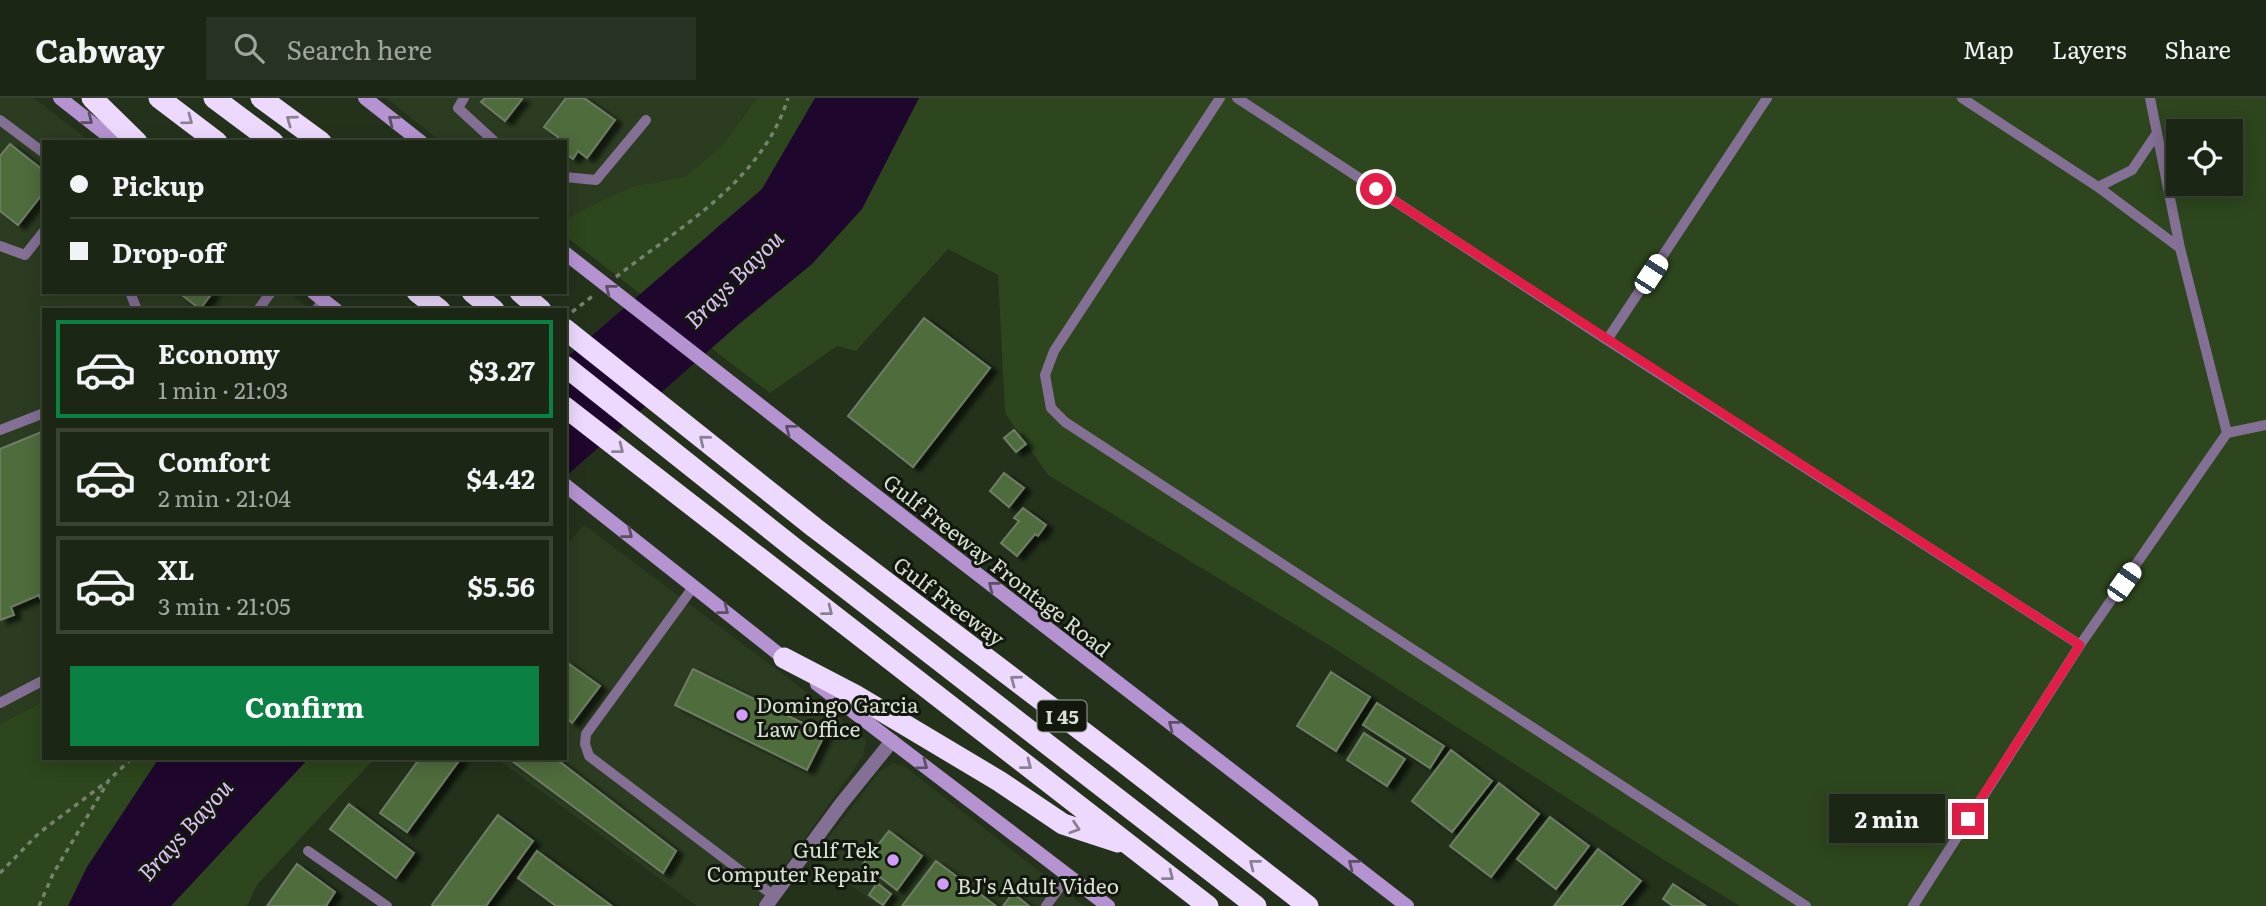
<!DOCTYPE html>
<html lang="en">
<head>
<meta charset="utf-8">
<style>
	body { margin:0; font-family:Literata,serif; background:#283222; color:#f1f3f6; height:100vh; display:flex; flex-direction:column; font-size:26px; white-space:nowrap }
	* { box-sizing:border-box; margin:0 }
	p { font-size:23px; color:#a0a5a0 }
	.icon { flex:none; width:38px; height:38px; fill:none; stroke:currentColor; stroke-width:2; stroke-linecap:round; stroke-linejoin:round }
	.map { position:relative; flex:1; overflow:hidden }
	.side { position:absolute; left:42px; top:210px; width:525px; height:452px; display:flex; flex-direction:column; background:#1b2615; border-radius:0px; box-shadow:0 4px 18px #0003,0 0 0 2px #394334 }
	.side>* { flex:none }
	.banner { position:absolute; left:42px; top:42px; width:525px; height:154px; border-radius:0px; box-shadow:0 4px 18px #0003,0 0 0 2px #394334; display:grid; align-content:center; height:154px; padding:0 28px; background:#1b2615 }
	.tools { position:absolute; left:2166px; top:21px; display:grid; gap:14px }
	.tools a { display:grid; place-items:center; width:77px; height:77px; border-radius:0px; background:#1b2615; box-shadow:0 4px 18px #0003,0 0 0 2px #394334; font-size:35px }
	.end { position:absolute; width:32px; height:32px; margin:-16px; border:9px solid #e11d48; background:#fff; box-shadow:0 0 0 4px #fff }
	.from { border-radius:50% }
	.bubble { position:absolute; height:49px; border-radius:0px; background:#1b2615; box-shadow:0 4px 18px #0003,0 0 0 2px #394334; font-size:23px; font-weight:700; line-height:49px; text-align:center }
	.car { position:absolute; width:21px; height:42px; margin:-21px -10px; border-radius:9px; box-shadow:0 0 5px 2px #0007; background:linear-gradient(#fff 24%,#345 0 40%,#fff 0 76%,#345 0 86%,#fff 0) }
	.banner b { display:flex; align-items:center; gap:24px; height:66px; font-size:26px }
	.banner b+b { border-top:2px solid #394334 }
	.banner i { width:18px; height:18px; background:#f1f3f6 }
	ul { padding:12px 0 0; list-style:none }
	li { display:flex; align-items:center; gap:21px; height:98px; margin:0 14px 10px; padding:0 14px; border:4px solid #394334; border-radius:0px }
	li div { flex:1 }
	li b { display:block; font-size:26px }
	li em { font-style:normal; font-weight:700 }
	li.on { border-color:#0b8043 }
	li>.icon { width:63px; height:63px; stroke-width:1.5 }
	.action { display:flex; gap:14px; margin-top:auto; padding:14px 28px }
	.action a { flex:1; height:80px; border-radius:0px; background:#0b8043; color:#fff; font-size:28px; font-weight:700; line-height:80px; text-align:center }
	header { display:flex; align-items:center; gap:42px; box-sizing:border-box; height:98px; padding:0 35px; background:#1b2615; border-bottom:2px solid #394334 }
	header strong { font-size:33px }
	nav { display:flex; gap:38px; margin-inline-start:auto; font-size:24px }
	.search { width:490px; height:63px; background:#283222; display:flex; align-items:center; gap:18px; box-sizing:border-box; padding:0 24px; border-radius:0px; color:#a0a5a0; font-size:26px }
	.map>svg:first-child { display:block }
	.built { fill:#2c3c21 }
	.green { fill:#2d461d; fill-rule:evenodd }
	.water { fill:#1f062d }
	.building { fill:#506c3e; stroke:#6e7e65; stroke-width:2; filter:url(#shadow) }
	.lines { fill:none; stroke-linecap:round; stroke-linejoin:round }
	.path { stroke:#76816f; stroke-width:3.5; stroke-dasharray:5 5; stroke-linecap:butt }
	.service { stroke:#846f95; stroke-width:10 }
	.minor { stroke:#846f95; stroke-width:14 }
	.secondary { stroke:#b593d0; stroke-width:14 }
	.motorway { stroke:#edd9fe; stroke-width:21 }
	.secondary-bridge { stroke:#b593d0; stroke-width:14 }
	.oneway { stroke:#5b4f65 }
	.oneway2 { stroke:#8a8292 }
	.route { stroke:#e11d48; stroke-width:9 }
	.poi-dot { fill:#d39cfc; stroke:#12180e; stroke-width:2.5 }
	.labels { text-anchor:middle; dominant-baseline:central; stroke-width:6; stroke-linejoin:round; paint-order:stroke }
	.shield { fill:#12180e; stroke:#9da598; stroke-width:2 }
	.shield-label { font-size:19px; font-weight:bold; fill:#d8e1d3 }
	.street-label { font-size:21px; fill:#d8e1d3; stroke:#12180e }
	.poi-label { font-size:21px; fill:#d8e1d3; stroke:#12180e; text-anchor:start }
	.water-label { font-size:23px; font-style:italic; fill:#e0c0fa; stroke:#12180e }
</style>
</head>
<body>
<header>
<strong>Cabway</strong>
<div class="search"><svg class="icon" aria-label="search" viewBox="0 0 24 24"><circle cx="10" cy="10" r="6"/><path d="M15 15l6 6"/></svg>Search here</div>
<nav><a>Map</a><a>Layers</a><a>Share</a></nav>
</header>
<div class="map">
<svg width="2266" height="808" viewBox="0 0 2266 808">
	<defs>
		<filter id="shadow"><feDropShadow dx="7" dy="4" stdDeviation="2" flood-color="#0009"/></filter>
	</defs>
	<rect width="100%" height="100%" fill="#24321c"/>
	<path class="built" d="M0 0H34L91 44H44V194H289L311 212H44V603L0 626Z
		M386 0H757L723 47 684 79 634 88 588 109 565 122V44H442Z
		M584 427 788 580 859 635 866 643 863 658 757 808H697L496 660H565V449Z
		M893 665 904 668 1084 808H879L813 759 880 673Z"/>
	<path class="green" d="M757 0H2266V808H1740L1661 760 1332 549 1048 377 1005 315 998 177 948 151 856 253 837 248 770 295 565 138V122L588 109 634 88 684 79 723 47ZM2179 33H2231V86H2179Z
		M44 603V660H375L257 787 247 808H0V626Z"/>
	<path class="water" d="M815 0H919L862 111 812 166 739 226 565 379V261L762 91Z
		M159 660H309L171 808H68L87 769Z"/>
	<path class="building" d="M485 0H521L522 1 505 23 481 4Z
		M566 0H584L615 22 587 60 578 53 573 61 565 55V44H555L558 39 544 29Z
		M10 46 44 73V94L18 127 0 113V58Z
		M178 194H213L200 211Z
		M924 220 990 270 913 369 848 318Z
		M1014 332 1026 346 1016 354 1004 340Z
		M44 333V509L39 497 11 509 14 517 0 522V351Z
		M1004 375 1024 390 1009 409 990 393Z
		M1023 410 1046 427 1038 438 1035 436 1017 458 1001 445 1019 423 1014 420Z
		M565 563 600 588 572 625 565 618Z
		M693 571 825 636 807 672 675 607Z
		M1331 574 1370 599 1336 653 1297 628Z
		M1377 605 1444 648 1430 670 1363 627Z
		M1364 635 1405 661 1387 688 1347 662Z
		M1451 652 1492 683 1452 734 1412 703Z
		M420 660H461L407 734 380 715Z
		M508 660H555L676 753 663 775Z
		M1499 685 1539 716 1491 779 1450 748Z
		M349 706 414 755 396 780 330 731Z
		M498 717 533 743 486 808H434L432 807Z
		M1550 719 1589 748 1556 791 1517 761Z
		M889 733 922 758 897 792 863 766Z
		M1598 751 1641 783 1621 808H1554Z
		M537 753 612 808H556L518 780Z
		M936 763 996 808H902Z
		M297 766 335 794 326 808H267Z
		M877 785 891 796 883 807 869 797Z
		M1673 786 1706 808H1673L1663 801Z
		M1013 795 1029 808H1003Z"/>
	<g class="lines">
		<path class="path" d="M616 179C681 128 762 83 788 0
			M572 214 594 197
			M0 775 39 735 105 685
			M39 808 53 776 109 682 132 660"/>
		<path class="service" d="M464 0 458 10 495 44
			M1220 0 1054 253 1045 277 1051 310 1065 324 1806 808
			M1237 0 1607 242 2080 547
			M1962 0 2098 89 2180 150 2227 335
			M2150 0 2180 150
			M0 22 44 55
			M565 79 596 82 646 22
			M2098 89 2132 72 2157 35
			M0 148 25 157 44 133
			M130 194 137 212
			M258 212 271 194
			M316 212 323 202
			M1607 242 1767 0
			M0 332 44 315
			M694 488 586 636 585 646 589 658 774 798
			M0 605 44 582
			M308 753 387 808
			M1046 808 1068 778
			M1913 808 2080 547 2227 335 2266 327"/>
		<path class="minor" d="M766 808 841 706 892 643"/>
		<path class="secondary" d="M60 0 116 44
			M365 0 421 44
			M313 194 336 212
			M844 373 1407 808
			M565 387 790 565
			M817 586 1108 808"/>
		<path class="motorway" d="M92 0 137 44
			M159 0 217 44
			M214 0 273 44
			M261 0 321 44
			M417 194 440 212
			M472 194 494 212
			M520 194 541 212
			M565 231 815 430 1115 658 1308 808
			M565 268 794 450 1256 808
			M565 309 1208 808
			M784 560 855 597 999 683 1063 726 1118 744"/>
		<path class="secondary-bridge" d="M565 155 844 373"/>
	</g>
	<defs><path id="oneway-chevron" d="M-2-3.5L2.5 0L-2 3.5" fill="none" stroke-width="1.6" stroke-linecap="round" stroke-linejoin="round" transform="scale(1.75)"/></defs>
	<g class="oneway">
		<use href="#oneway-chevron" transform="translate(88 22) rotate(38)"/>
		<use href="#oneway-chevron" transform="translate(393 22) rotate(-142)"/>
		<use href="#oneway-chevron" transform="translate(610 191) rotate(-142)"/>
		<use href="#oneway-chevron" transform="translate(790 331) rotate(-142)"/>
		<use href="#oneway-chevron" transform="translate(628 436) rotate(38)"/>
		<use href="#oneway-chevron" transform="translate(993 488) rotate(-142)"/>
		<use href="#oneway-chevron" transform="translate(724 512) rotate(38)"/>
		<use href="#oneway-chevron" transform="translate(1173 627) rotate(-142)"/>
		<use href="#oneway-chevron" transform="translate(923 667) rotate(37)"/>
		<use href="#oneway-chevron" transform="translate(1353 766) rotate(-142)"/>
	</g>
	<g class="oneway2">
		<use href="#oneway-chevron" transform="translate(188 22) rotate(37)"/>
		<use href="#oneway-chevron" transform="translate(291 22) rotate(-144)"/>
		<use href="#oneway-chevron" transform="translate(704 342) rotate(-141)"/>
		<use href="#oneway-chevron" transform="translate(619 351) rotate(38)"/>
		<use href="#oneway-chevron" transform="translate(828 513) rotate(38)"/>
		<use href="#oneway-chevron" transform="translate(1015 582) rotate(-143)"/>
		<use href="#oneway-chevron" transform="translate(1027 667) rotate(38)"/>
		<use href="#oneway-chevron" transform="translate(1075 730) rotate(18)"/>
		<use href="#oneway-chevron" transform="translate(1254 766) rotate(-142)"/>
		<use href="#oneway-chevron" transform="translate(1169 778) rotate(38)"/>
	</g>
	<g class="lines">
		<path class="route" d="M1376 91 2080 547 1968 721"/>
	</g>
	<g class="poi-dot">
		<circle cx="742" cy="617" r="7"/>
		<circle cx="893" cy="762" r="7"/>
		<circle cx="943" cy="786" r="7"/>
	</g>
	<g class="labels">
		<rect class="shield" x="1037.5" y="602.5" width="49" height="31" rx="5"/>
		<g class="shield-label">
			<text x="1062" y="618">I 45</text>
		</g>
		<g class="street-label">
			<text transform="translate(998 466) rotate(38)">Gulf Freeway Frontage Road</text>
			<text transform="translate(950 502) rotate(37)">Gulf Freeway</text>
		</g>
		<g class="poi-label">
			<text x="756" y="605">Domingo Garcia<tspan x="756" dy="24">Law Office</tspan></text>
			<text x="879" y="750" text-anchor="end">Gulf Tek<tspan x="879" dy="24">Computer Repair</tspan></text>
			<text x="957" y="786">BJ's Adult Video</text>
		</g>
		<g class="water-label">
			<text transform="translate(733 180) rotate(-45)">Brays Bayou</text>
			<text transform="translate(184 731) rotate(-48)">Brays Bayou</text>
		</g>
	</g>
</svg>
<div class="tools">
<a><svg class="icon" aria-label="locate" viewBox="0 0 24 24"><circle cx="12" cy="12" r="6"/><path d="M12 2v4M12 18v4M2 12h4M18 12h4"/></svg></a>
</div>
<i class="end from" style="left:1376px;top:91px"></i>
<i class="end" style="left:1968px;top:721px"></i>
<div class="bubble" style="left:1829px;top:696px;width:116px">2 min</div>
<i class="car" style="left:1651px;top:176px;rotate:33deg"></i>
<i class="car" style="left:2124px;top:484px;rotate:35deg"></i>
<div class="banner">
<b><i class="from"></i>Pickup</b>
<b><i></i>Drop-off</b>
</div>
<section class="side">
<ul>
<li class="on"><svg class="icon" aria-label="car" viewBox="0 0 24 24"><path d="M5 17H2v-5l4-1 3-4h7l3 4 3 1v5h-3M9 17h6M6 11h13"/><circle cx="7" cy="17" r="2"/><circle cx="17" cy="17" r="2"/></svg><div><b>Economy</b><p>1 min · 21:03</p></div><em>$3.27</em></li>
<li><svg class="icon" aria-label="car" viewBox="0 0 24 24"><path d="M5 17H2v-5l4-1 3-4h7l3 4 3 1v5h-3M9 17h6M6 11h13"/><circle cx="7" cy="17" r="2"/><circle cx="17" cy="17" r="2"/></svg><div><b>Comfort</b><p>2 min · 21:04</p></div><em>$4.42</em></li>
<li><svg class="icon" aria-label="car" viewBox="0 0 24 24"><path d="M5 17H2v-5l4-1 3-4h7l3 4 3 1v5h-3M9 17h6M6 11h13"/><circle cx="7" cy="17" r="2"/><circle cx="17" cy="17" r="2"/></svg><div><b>XL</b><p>3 min · 21:05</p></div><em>$5.56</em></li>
</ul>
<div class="action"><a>Confirm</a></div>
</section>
</div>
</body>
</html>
